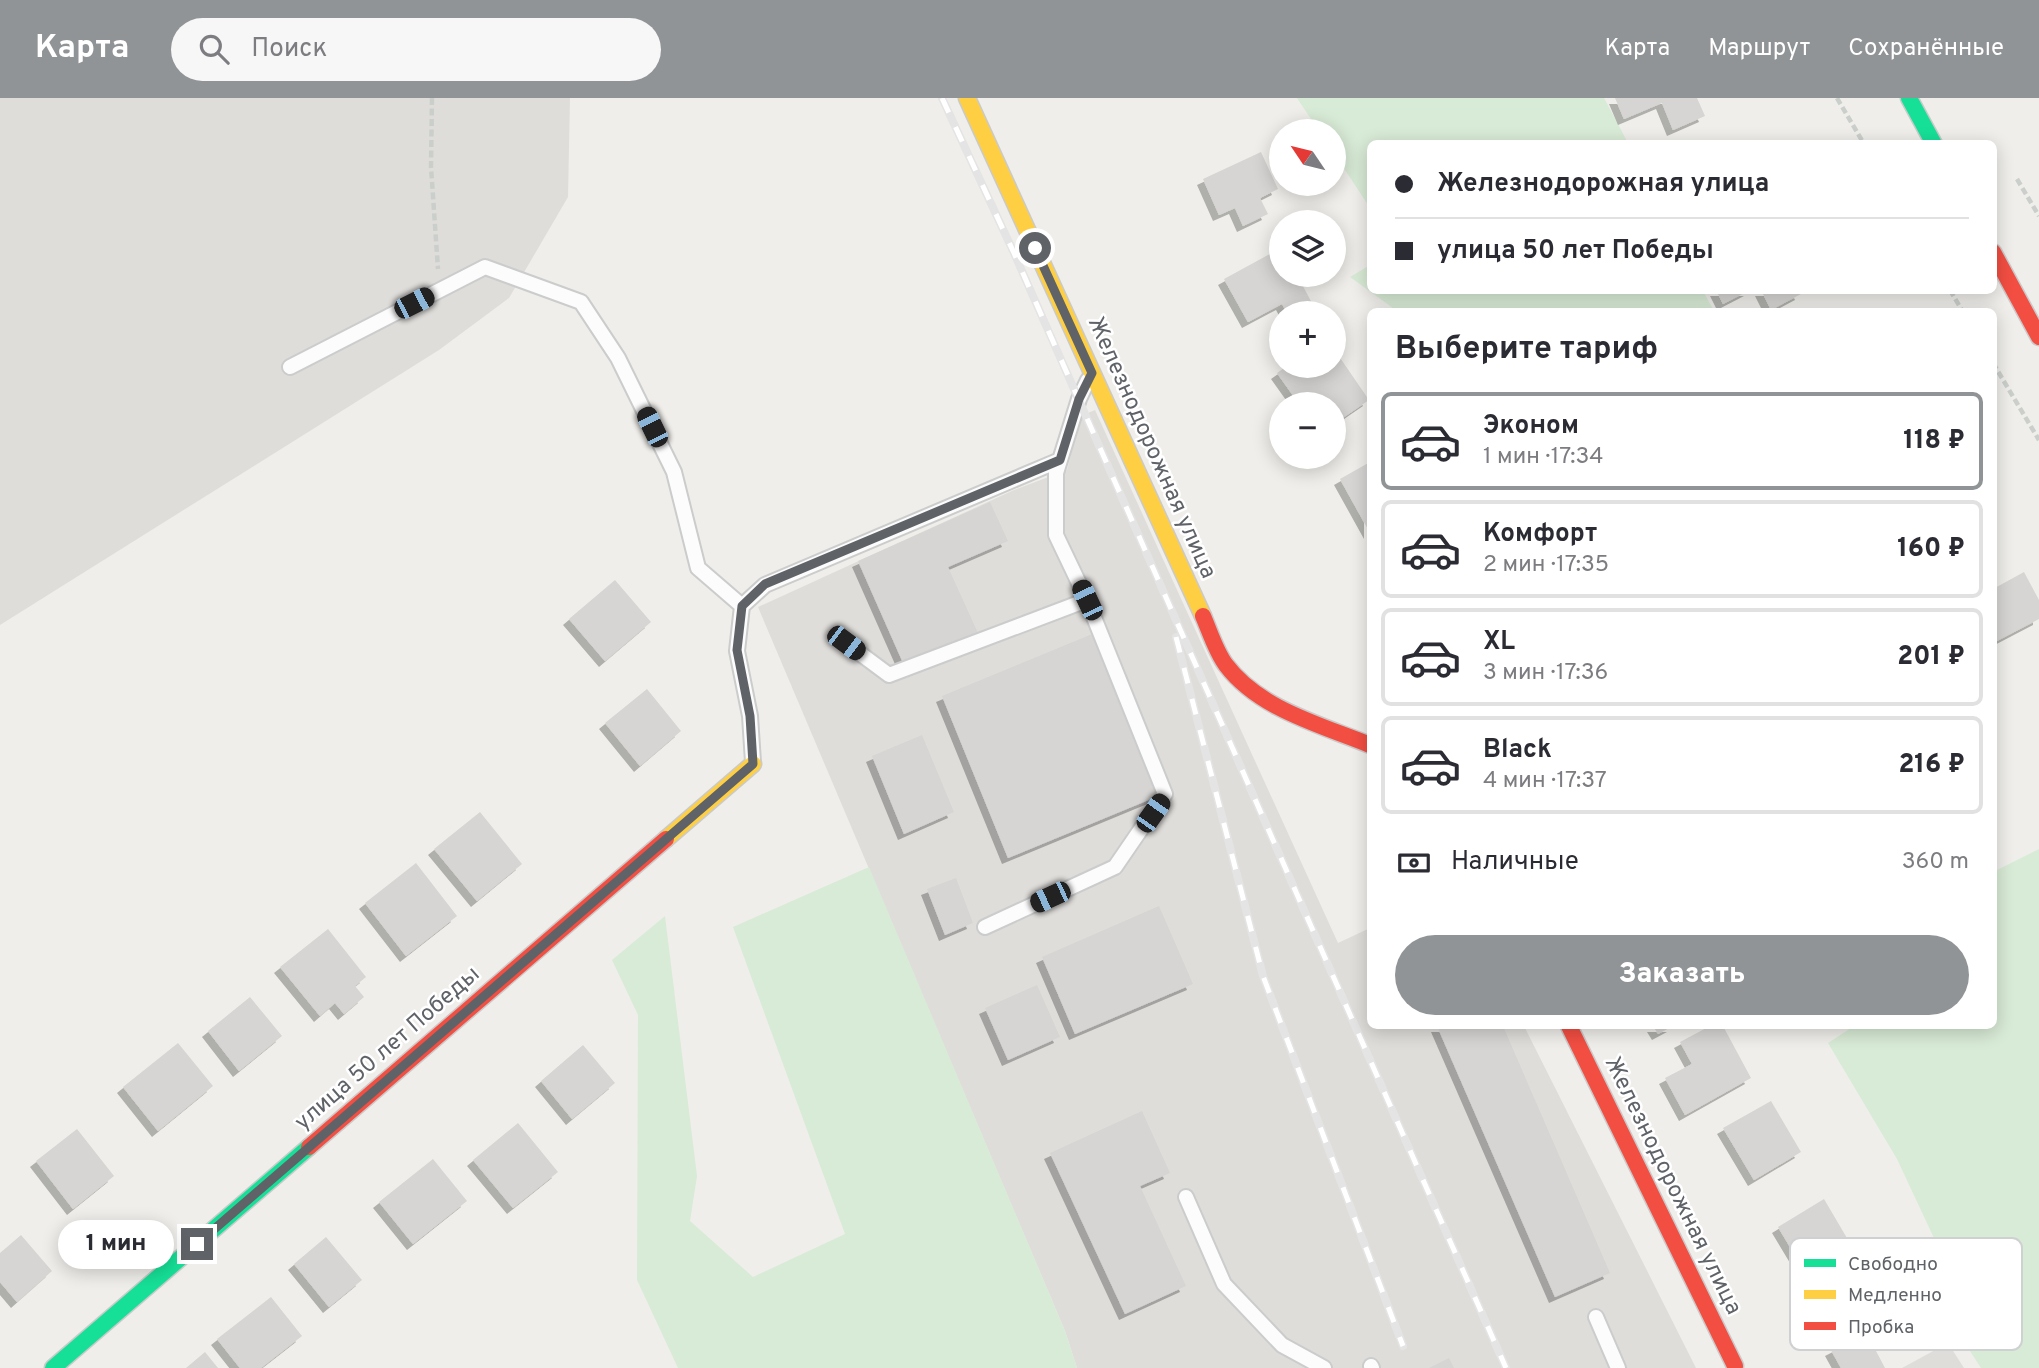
<!DOCTYPE html>
<html lang="ru">
<head>
<meta charset="utf-8">
<style>
	body { margin:0; font-family:Overpass,sans-serif; background:#f7f7f7; color:#2b2b33; height:100vh; display:flex; flex-direction:column; font-size:26px; white-space:nowrap }
	* { box-sizing:border-box; margin:0 }
	p { font-size:23px; color:#7c7c81 }
	.icon { flex:none; width:38px; height:38px; fill:none; stroke:currentColor; stroke-width:2; stroke-linecap:round; stroke-linejoin:round }
	.map { position:relative; flex:1; overflow:hidden }
	.panel { position:absolute; left:1367px; top:210px; width:630px; height:721px; display:flex; flex-direction:column; background:#fff; border-radius:10px; box-shadow:0 4px 18px #0003 }
	.panel>* { flex:none }
	.hud { position:absolute; left:1367px; top:42px; width:630px; height:154px; border-radius:10px; box-shadow:0 4px 18px #0003; display:grid; align-content:center; height:154px; padding:0 28px; background:#fff }
	.needle { width:46px; rotate:305deg }
	.tools { position:absolute; left:1269px; top:21px; display:grid; gap:14px }
	.tools a { display:grid; place-items:center; width:77px; height:77px; border-radius:50%; background:#fff; box-shadow:0 4px 18px #0003; font-size:35px }
	.end { position:absolute; width:32px; height:32px; margin:-16px; border:9px solid #5f6368; background:#fff; box-shadow:0 0 0 4px #fff }
	.from { border-radius:50% }
	.bubble { position:absolute; height:49px; border-radius:24px; background:#fff; box-shadow:0 4px 18px #0003; font-size:23px; font-weight:800; line-height:49px; text-align:center }
	.car { position:absolute; width:21px; height:42px; margin:-21px -10px; border-radius:9px; box-shadow:0 0 5px 2px #0007; background:linear-gradient(#222 24%,#8ab4d8 0 40%,#222 0 76%,#8ab4d8 0 86%,#222 0) }
	.hud b { display:flex; align-items:center; gap:24px; height:66px; font-size:26px }
	.hud b+b { border-top:2px solid #e1e1e2 }
	.hud i { width:18px; height:18px; background:#2b2b33 }
	ul { padding:0; list-style:none }
	li { display:flex; align-items:center; gap:21px; height:98px; margin:0 14px 10px; padding:0 14px; border:4px solid #e1e1e2; border-radius:10px }
	li div { flex:1 }
	li b { display:block; font-size:26px }
	li em { font-style:normal; font-weight:800 }
	li.selected { border-color:#919496 }
	li>.icon { width:63px; height:63px; stroke-width:1.5 }
	h2 { padding:0 28px; font-size:32px; line-height:84px }
	.pay { display:flex; align-items:center; gap:18px; height:77px; padding:0 28px; font-size:26px }
	.pay p { margin-inline-start:auto }
	.action { display:flex; gap:14px; margin-top:auto; padding:14px 28px }
	.action a { flex:1; height:80px; border-radius:42px; background:#919496; color:#fff; font-size:28px; font-weight:800; line-height:80px; text-align:center }
	header { display:flex; align-items:center; gap:42px; box-sizing:border-box; height:98px; padding:0 35px; background:#919496; color:#fff }
	header strong { font-size:33px }
	nav { display:flex; gap:38px; margin-inline-start:auto; font-size:24px }
	.search { width:490px; height:63px; background:#f7f7f7; display:flex; align-items:center; gap:18px; box-sizing:border-box; padding:0 24px; border-radius:38px; color:#7c7c81; font-size:26px }
	.map>svg:first-child { display:block }
	.industrial { fill:#dfddda }
	.green { fill:#d8ebd6 }
	.building { fill:#d6d5d3; filter:url(#shadow) }
	.lines { fill:none; stroke-linecap:round; stroke-linejoin:round }
	.lane-casing { stroke:#cbcccc; stroke-width:18 }
	.fast-casing { stroke:#cacacb; stroke-width:19 }
	.slow-casing { stroke:#cacacb; stroke-width:19 }
	.jam-casing { stroke:#cacacb; stroke-width:19 }
	.path { stroke:#cacfcc; stroke-width:4.5; stroke-dasharray:7 3.5; stroke-linecap:butt }
	.lane { stroke:#fdfcfc; stroke-width:14 }
	.fast { stroke:#16e098; stroke-width:16 }
	.slow { stroke:#ffcf43; stroke-width:16 }
	.jam { stroke:#f24e42; stroke-width:16 }
	.rail-casing { stroke:#e4e4e4; stroke-width:8 }
	.rail { stroke:#fff; stroke-width:5; stroke-dasharray:16; stroke-linecap:butt }
	.route { stroke:#5f6368; stroke-width:9 }
	.labels { text-anchor:middle; dominant-baseline:central; stroke-width:5; stroke-linejoin:round; paint-order:stroke }
	.street-label { font-size:23px; fill:#5f6368; stroke:#fff }
	.key { fill:#fff; stroke:#cfd0d2; stroke-width:2 }
	.key-label { font-size:19px; fill:#5f6368 }
</style>
</head>
<body>
<header>
<strong>Карта</strong>
<div class="search"><svg class="icon" aria-label="search" viewBox="0 0 24 24"><circle cx="10" cy="10" r="6"/><path d="M15 15l6 6"/></svg>Поиск</div>
<nav><a>Карта</a><a>Маршрут</a><a>Сохранённые</a></nav>
</header>
<div class="map">
<svg width="2039" height="1270" viewBox="0 0 2039 1270">
	<defs>
		<filter id="shadow"><feDropShadow dx="-6" dy="6" stdDeviation="0" flood-color="#0004"/></filter>
	</defs>
	<rect width="100%" height="100%" fill="#efeeea"/>
	<path class="industrial" d="M0 0H570L568 99 509 200 439 252 0 527Z
		M1095 312 1338 845 1370 830V928H1524L1696 1270H1077L1065 1233 758 509 1014 392 1067 372 1081 318Z
		M1948 1245 1964 1270H1902Z"/>
	<path class="green" d="M1297 0H1604L1628 45 1370 46V110L1334 55V33H1319Z
		M1370 167V192L1703 193 1714 213H1397L1350 179Z
		M2039 751V1270H1981L1966 1247 1962 1200 1897 1061 1828 945 1854 928H1993V774Z
		M869 769 1065 1233 1077 1270H678L637 1182 638 917 612 862 665 818 697 1078 690 1123 753 1179 845 1136 733 829Z"/>
	<path class="building" d="M1615 0H1697L1705 18 1673 32 1662 5 1624 21Z
		M1261 54 1278 91 1260 100 1268 116 1243 128 1235 110 1219 117 1203 81Z
		M1281 150V177H1297L1312 205 1294 215H1287L1282 206 1248 224 1224 181Z
		M1716 192H1750L1723 206Z
		M1761 192H1799L1801 196 1771 212Z
		M1334 251 1369 302 1334 326V306H1299L1277 275 1287 268H1334Z
		M1370 364V435L1340 381Z
		M990 404 1008 443 948 469 978 535 904 567 858 463Z
		M2024 474 2039 502V521L1993 545V491Z
		M615 482 651 524 605 563 569 521Z
		M1097 534 1163 696 1008 760 942 598Z
		M647 591 681 633 640 668 605 625Z
		M922 637 954 714 904 736 872 658Z
		M480 714 522 766 477 803 434 751Z
		M416 765 457 818 406 858 365 805Z
		M956 780 973 825 945 837 927 791Z
		M1159 808 1193 886 1075 936 1042 859Z
		M328 831 366 879 355 888 364 899 344 916 335 905 320 918 280 869Z
		M1037 887 1060 939 1008 962 985 910Z
		M250 899 282 938 239 973 208 933Z
		M1437 928H1503L1610 1175 1555 1199Z
		M1653 928H1673L1658 936Z
		M1710 928H1723L1751 980 1685 1017 1665 980 1692 966 1680 944Z
		M178 945 213 988 158 1033 123 989Z
		M583 947 615 985 572 1021 541 983Z
		M1771 1003 1801 1054 1754 1082 1723 1030Z
		M1142 1013 1170 1075 1140 1088 1186 1188 1125 1216 1050 1055Z
		M518 1025 558 1074 513 1110 473 1062Z
		M77 1031 114 1078 73 1111 36 1063Z
		M433 1061 467 1103 413 1146 379 1104Z
		M1824 1101 1854 1152 1808 1179 1778 1129Z
		M21 1137 52 1173 17 1204 0 1184V1155Z
		M326 1139 362 1182 329 1209 294 1166Z
		M271 1199 302 1238 261 1270H240L217 1241Z
		M1866 1234 1885 1270H1841L1831 1252Z
		M205 1254 218 1270H186Z
		M1449 1260 1454 1270H1429Z"/>
	<g class="lines">
		<defs>
			<path id="lane" d="M290 269 485 169 581 204 618 260 674 374 698 470 742 508
				M846 545 889 577 1087 502
				M753 664 750 618 737 553 742 508 765 487 1060 362
				M985 829 1115 769 1165 696 1087 502 1056 437V375L1079 301 1088 282
				M1186 1099 1224 1186 1282 1247 1324 1270
				M1596 1219 1618 1270
				M1371 1268 1372 1270"/>
			<path id="fast" d="M1909 0 1934 46
				M53 1270 309 1049"/>
			<path id="slow" d="M967 0 1203 518
				M666 741 753 666"/>
			<path id="jam" d="M1993 154 2039 239
				M1203 518C1210 534 1216 554 1226 567 1259 611 1321 627 1370 647
				M1569 928 1735 1268
				M309 1049 666 741"/>
		</defs>
		<use href="#lane" class="lane-casing"/>
		<use href="#fast" class="fast-casing"/>
		<use href="#slow" class="slow-casing"/>
		<use href="#jam" class="jam-casing"/>
		<path class="path" d="M432 0 431 69 438 171
			M1837 0 1864 46
			M2017 81 2039 118
			M1950 192 1963 214
			M1993 265 2039 342"/>
		<use href="#lane" class="lane"/>
		<use href="#fast" class="fast"/>
		<use href="#slow" class="slow"/>
		<use href="#jam" class="jam"/>
		<defs>
			<path id="rail" d="M942 0 1014 155 1506 1270
				M1176 539 1263 878 1403 1248"/>
		</defs>
		<use href="#rail" class="rail-casing"/>
		<use href="#rail" class="rail"/>
	</g>
	<g class="lines">
		<path class="route" d="M197 1146 753 666 750 618 737 552 742 508 765 486 1060 362 1079 301 1092 275 1035 150"/>
	</g>
	<g class="labels">
		<g class="street-label">
			<text transform="translate(1151 350) rotate(66)">Железнодорожная улица</text>
			<text transform="translate(388 951) rotate(-41)">улица 50 лет Победы</text>
			<text transform="translate(1672 1088) rotate(64)">Железнодорожная улица</text>
		</g>
	</g>
	<rect x="1790" y="1140" width="232" height="112" rx="10" class="key"/>
	<rect x="1804" y="1161" width="32" height="8" fill="#16e098"/>
	<rect x="1804" y="1192" width="32" height="9" fill="#ffcf43"/>
	<rect x="1804" y="1224" width="32" height="8" fill="#f24e42"/>
	<g class="key-label">
		<text x="1848" y="1172">Свободно</text>
		<text x="1848" y="1203">Медленно</text>
		<text x="1848" y="1235">Пробка</text>
	</g>
</svg>
<div class="tools">
<a><svg class="needle" viewBox="-14 -14 28 28"><path d="M0-13l5 13h-10z" fill="#e53935"/><path d="M0 13l5-13h-10z" fill="#7c7c81"/></svg></a>
<a><svg class="icon" aria-label="layers" viewBox="0 0 24 24"><path d="M12 4l9 5-9 5-9-5zM3 14l9 5 9-5"/></svg></a>
<a>+</a>
<a>−</a>
</div>
<i class="end from" style="left:1035px;top:150px"></i>
<i class="end" style="left:197px;top:1146px"></i>
<div class="bubble" style="left:58px;top:1122px;width:116px">1 мин</div>
<i class="car" style="left:414px;top:205px;rotate:63deg"></i>
<i class="car" style="left:652px;top:329px;rotate:334deg"></i>
<i class="car" style="left:1087px;top:502px;rotate:335deg"></i>
<i class="car" style="left:846px;top:545px;rotate:127deg"></i>
<i class="car" style="left:1153px;top:715px;rotate:35deg"></i>
<i class="car" style="left:1050px;top:799px;rotate:245deg"></i>
<div class="hud">
<b><i class="from"></i>Железнодорожная улица</b>
<b><i></i>улица 50 лет Победы</b>
</div>
<section class="panel">
<h2>Выберите тариф</h2>
<ul>
<li class="selected"><svg class="icon" aria-label="car" viewBox="0 0 24 24"><path d="M5 17H2v-5l4-1 3-4h7l3 4 3 1v5h-3M9 17h6M6 11h13"/><circle cx="7" cy="17" r="2"/><circle cx="17" cy="17" r="2"/></svg><div><b>Эконом</b><p>1 мин · 17:34</p></div><em>118 ₽</em></li>
<li><svg class="icon" aria-label="car" viewBox="0 0 24 24"><path d="M5 17H2v-5l4-1 3-4h7l3 4 3 1v5h-3M9 17h6M6 11h13"/><circle cx="7" cy="17" r="2"/><circle cx="17" cy="17" r="2"/></svg><div><b>Комфорт</b><p>2 мин · 17:35</p></div><em>160 ₽</em></li>
<li><svg class="icon" aria-label="car" viewBox="0 0 24 24"><path d="M5 17H2v-5l4-1 3-4h7l3 4 3 1v5h-3M9 17h6M6 11h13"/><circle cx="7" cy="17" r="2"/><circle cx="17" cy="17" r="2"/></svg><div><b>XL</b><p>3 мин · 17:36</p></div><em>201 ₽</em></li>
<li><svg class="icon" aria-label="car" viewBox="0 0 24 24"><path d="M5 17H2v-5l4-1 3-4h7l3 4 3 1v5h-3M9 17h6M6 11h13"/><circle cx="7" cy="17" r="2"/><circle cx="17" cy="17" r="2"/></svg><div><b>Black</b><p>4 мин · 17:37</p></div><em>216 ₽</em></li>
</ul>
<div class="pay"><svg class="icon" aria-label="cash" viewBox="0 0 24 24"><path d="M3 7h18v10H3z"/><circle cx="12" cy="12" r="2"/></svg>Наличные<p>360 m</p></div>
<div class="action"><a>Заказать</a></div>
</section>
</div>
</body>
</html>
